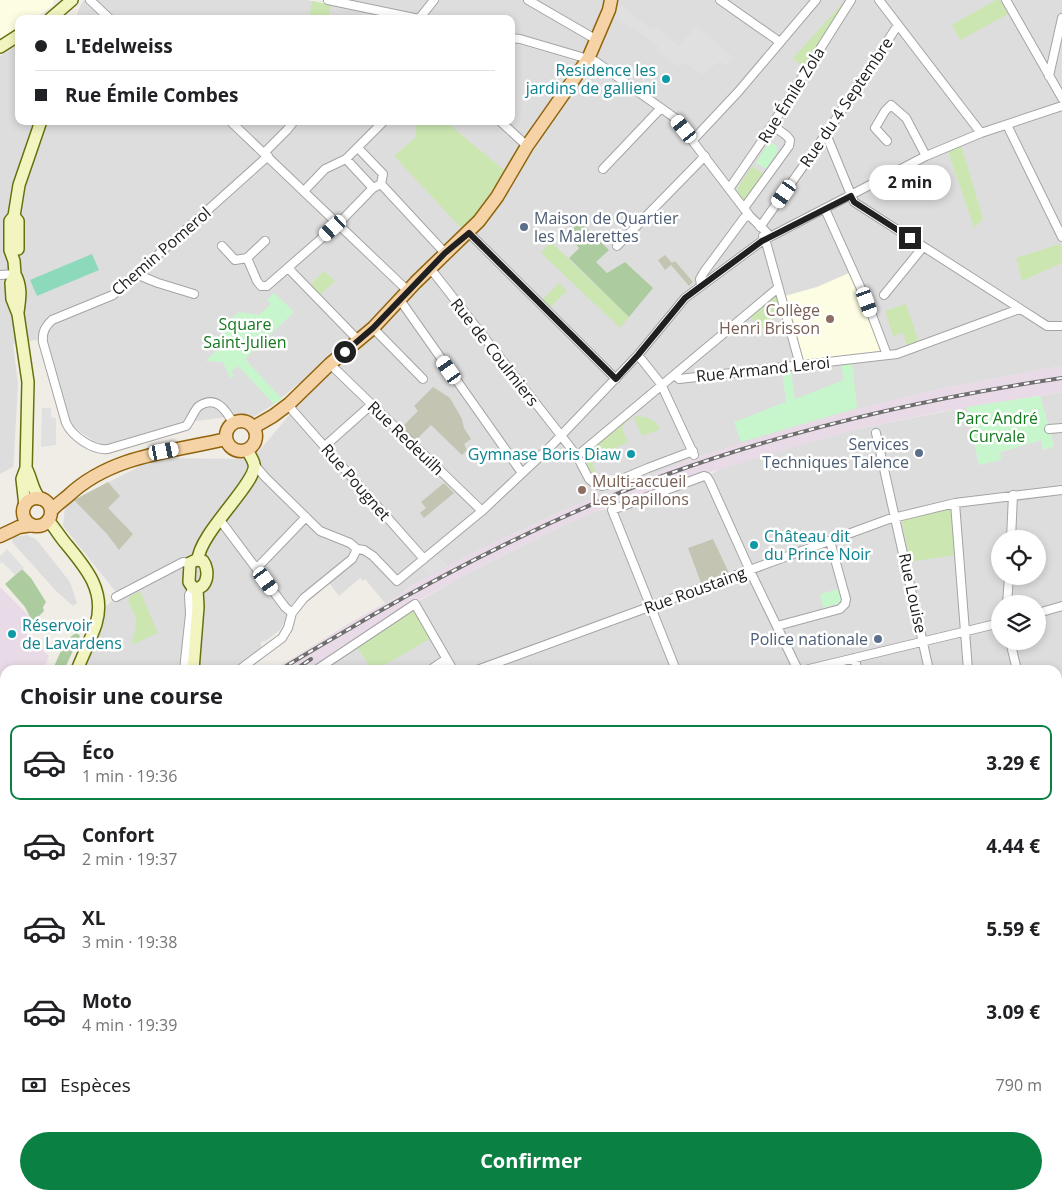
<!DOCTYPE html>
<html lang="fr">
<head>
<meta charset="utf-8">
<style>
	body { margin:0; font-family:"Open Sans",sans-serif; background:#f6f6f6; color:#202124; height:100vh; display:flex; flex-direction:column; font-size:19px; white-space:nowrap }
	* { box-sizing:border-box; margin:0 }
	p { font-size:16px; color:#757577 }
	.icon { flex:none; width:28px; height:28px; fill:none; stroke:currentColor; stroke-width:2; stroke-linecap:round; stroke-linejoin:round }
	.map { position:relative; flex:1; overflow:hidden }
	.details { position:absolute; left:0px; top:665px; width:1062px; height:535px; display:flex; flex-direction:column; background:#fff; border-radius:15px 15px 0 0; box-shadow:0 2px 8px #0003 }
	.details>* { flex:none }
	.guide { position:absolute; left:15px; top:15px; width:500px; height:110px; border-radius:10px; box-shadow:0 2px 8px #0003; display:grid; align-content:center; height:110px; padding:0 20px; background:#fff }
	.fabs { position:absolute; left:991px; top:530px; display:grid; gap:10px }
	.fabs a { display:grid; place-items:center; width:55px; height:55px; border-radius:50%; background:#fff; box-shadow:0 2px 8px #0003; font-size:25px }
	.end { position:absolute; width:22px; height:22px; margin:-11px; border:6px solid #202020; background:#fff; box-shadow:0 0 0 2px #fff }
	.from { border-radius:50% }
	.bubble { position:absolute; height:35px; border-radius:18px; background:#fff; box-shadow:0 2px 8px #0003; font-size:16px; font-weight:700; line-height:35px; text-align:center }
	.car { position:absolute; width:15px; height:30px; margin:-15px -8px; border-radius:6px; box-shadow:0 0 4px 1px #0007; background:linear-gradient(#fff 24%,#345 0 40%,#fff 0 76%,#345 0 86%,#fff 0) }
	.guide b { display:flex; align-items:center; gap:18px; height:48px; font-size:19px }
	.guide b+b { border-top:1px solid #e0e0e0 }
	.guide i { width:12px; height:12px; background:#202124 }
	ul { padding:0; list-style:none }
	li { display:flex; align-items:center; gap:15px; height:75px; margin:0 10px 8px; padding:0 10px; border:2px solid transparent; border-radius:10px }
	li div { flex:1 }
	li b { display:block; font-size:19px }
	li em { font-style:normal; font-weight:700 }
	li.on { border-color:#0b8043 }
	li>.icon { width:45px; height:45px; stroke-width:1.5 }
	h2 { padding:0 20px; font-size:22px; line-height:60px }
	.pay { display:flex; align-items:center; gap:12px; height:55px; padding:0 20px; font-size:19px }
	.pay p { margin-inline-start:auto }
	.action { display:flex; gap:10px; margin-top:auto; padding:10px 20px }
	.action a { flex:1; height:58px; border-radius:30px; background:#0b8043; color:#fff; font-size:20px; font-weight:700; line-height:58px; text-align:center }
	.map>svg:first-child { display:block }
	.residential { fill:#dedddd; fill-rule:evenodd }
	.industrial { fill:#e8dae6 }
	.education { fill:#fdfde3 }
	.construction { fill:#c4c4b3 }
	.farmland { fill:#ebedd4 }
	.grass { fill:#cbe6b1 }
	.forest { fill:#accc9f }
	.park { fill:#c8f6cc }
	.pitch { fill:#8cd9bb }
	.parking { fill:#e0e0e0 }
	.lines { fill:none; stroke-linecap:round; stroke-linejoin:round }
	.street-casing { stroke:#a4a4a4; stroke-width:10 }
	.secondary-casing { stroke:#66710d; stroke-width:14 }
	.primary-casing { stroke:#91640c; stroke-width:15 }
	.street { stroke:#fff; stroke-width:8 }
	.secondary { stroke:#f2f5c0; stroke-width:11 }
	.primary { stroke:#f5d3a7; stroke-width:12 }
	.tram { stroke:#6e6e6e; stroke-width:1 }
	.rail-casing { stroke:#6e6e6e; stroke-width:4 }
	.rail { stroke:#fff; stroke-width:2; stroke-dasharray:5.5; stroke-linecap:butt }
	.route { stroke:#202020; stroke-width:6 }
	.culture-dot { fill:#0f9aa8; stroke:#fff; stroke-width:2 }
	.service-dot { fill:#5c6f8a; stroke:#fff; stroke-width:2 }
	.education-dot { fill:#8d6e63; stroke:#fff; stroke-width:2 }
	.labels { text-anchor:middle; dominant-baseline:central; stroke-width:5; stroke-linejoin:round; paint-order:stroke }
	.culture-label { font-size:16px; fill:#0d838f; stroke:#fff; text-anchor:end }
	.street-label { font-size:16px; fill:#202020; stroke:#fff }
	.service-label { font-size:16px; fill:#4e5e75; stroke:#fff; text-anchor:end }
	.education-label { font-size:16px; fill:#785e54; stroke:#fff; text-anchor:end }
	.park-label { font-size:16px; fill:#14781d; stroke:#fff }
</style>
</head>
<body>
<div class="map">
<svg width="1062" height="1200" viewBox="0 0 1062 1200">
	<rect width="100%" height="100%" fill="#f0ede7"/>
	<path class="residential" d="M84 0H307L398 19H76L79 8Z
		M349 0H604L594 33 584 55 511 33V19H440Z
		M617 0H1062V366L944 388 878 404 814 421 692 459 564 510 471 554 409 587 402 594 385 603 365 579 363 581 360 578 339 596 324 576 292 604 287 614 286 619 280 630 266 641 261 642V648L231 670H82L102 611 120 592 115 591 63 526 65 507 74 500 148 462 167 458 239 459 258 452 309 392 379 330 448 257 476 234 496 210 555 116 593 65 603 44Z
		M511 42 579 62 514 159 504 170 505 172 501 178 502 179 470 224 436 253 373 319 300 384H298L274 404 252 418 234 416 181 423 105 445 98 444 73 427 69 420 47 338 13 344 18 383 14 457 13 467 0 474V56L14 47 19 46V121H511Z
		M1062 392V864L1058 870V670H325L329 665 414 609 419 601 459 578 551 531 596 511 607 509 618 511 702 480 719 469 784 449 857 429 967 407 979 465 1000 452 1041 440 1043 450 1054 446 1040 396ZM1000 539H1038V576H1000ZM1000 604H1038V641H1000Z
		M27 535 36 539 70 582 77 603 73 606 56 591 12 542 13 537Z
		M5 982V1047L0 1048V984Z
		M1062 1088V1200H1012L1011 1195H1058V1093Z
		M297 1195H726L727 1200H299Z
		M857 1195H965L966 1200H852Z"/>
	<path class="industrial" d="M1062 366V392L939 412 857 429 719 469 596 511 551 531 459 578 394 614 308 670H271L288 661 353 621 402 594 409 587 471 554 564 510 692 459 814 421 878 404 944 388Z
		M0 587 30 617 20 627 49 656 43 670H5V696L0 691Z"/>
	<path class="education" d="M0 0H54L52 6 33 19H19V28L0 39Z
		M849 273 866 311 880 350 879 352 804 361 802 359 785 296 817 287Z"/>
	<path class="construction" d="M665 255 672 263 675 261 693 282 689 286 671 265 665 270 658 260Z
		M433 387 450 398 462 419 464 428 471 439 464 444 467 450 462 455 431 425 415 441 401 428 418 411 414 406Z
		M108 482 120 496 108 508 133 534 119 550 107 534 74 500Z
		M444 483 454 493 424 518 420 513 426 508 421 502Z
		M713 539 729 573 701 583 688 548Z"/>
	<path class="farmland" d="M0 691 5 696V788L0 794Z
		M5 1057V1195H66L68 1200H0V1059Z"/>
	<path class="grass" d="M996 0H1000L1008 14 960 40 952 25Z
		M312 1 331 5 328 19H309Z
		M841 5 844 8 806 70 793 58Z
		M418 121H445L505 171 488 202 463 230 394 156 416 137V123Z
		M961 145 983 219 974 228 948 151Z
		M752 166 764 174 744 201 738 192V187Z
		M551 242 629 317 620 328 541 253Z
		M1060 244 1062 248V263L1022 281 1016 258Z
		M324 271 335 281 320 295 310 285Z
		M559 283 567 291 550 307 542 300Z
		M774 296 777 297 782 316 763 322 765 327 761 328 750 316Z
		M906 304 919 342 907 345 903 333 893 336 885 311Z
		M636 416C647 417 654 418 660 429L642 436 634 418Z
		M629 418 630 420 625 423 622 428 628 442 593 458 592 462 597 476 595 477 591 474 587 463 585 464 583 456Z
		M949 509 952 512 955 555 910 562 902 523 905 519Z
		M140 591 158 633 131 645C133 636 138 626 135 616 133 609 127 605 129 597Z
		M414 609 431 638 376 670H372L357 647Z"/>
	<path class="forest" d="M580 222 609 250 596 262 607 273 625 262 653 288 629 317 569 258 579 248 566 235Z
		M22 569 31 578 46 602 43 607 44 611 30 625 26 633 20 627 30 617 25 607 5 584Z
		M77 633 80 636 64 670H56L54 667C59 656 65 637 77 633Z"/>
	<path class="park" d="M772 143 776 145 778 151 766 169 756 163 767 145Z
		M274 293 294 312 245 359 282 399 274 404 238 366 231 372 234 376 230 378 223 362 205 361 221 347 224 324 239 312 259 315 271 304 267 300Z
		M852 362 857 408 741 442 734 422 786 402 782 372 791 371 795 399 844 380 841 364Z
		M1040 396 1054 446 1043 450 1041 440 1000 452 1001 460 979 465 967 407Z
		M839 589 842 600 840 603 823 608 820 594Z"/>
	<path class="pitch" d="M92 254 99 270 37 296 30 280Z"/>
	<path class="parking" d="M621 4 651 30 655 26 679 46 697 26 734 58 726 66 720 61 702 75 684 62 680 67 656 51 659 47 648 38 613 17Z
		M536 206 579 248 569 258 532 224 538 217 532 210Z
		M42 408H51V417L56 418V445L41 447Z
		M7 549 24 568 15 575 2 562 0 564V556Z
		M436 553 447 565 428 575 420 566Z"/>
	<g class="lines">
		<defs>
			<path id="street" d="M90 0 110 19
				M328 0 419 19
				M528 0 597 40
				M720 0 780 42
				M879 0 981 133
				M1006 0 1062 98
				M419 19 434 0
				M511 38 520 39 595 61 675 118 749 215C755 222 766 230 770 237
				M1049 76 1062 18
				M230 121 408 291
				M500 121 527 146
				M1007 125 1062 237
				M826 134 854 202 1047 326H1062
				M693 140 738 92 816 0
				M887 141 875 128 885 111 891 105 906 118 926 156
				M358 148 383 174 381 184
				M264 153 287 130 294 121
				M346 159 373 188
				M603 169 661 108
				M381 184 445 253
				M729 189 760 144 851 0
				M304 191 325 169 346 159 384 121
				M744 208 789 146 790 140 787 136 772 125
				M825 209 867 302 887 355
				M760 227 826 134 898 25
				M469 233 616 379
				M763 236 766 242 800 365
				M222 246 235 260 247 258 265 241
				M617 246 705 156
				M247 258 257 281 261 286H267L338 224 373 188 381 184
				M288 268 358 340
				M430 268 577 456 589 479 595 484 602 486 610 484 648 468 693 451
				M136 274 158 283 194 294
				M0 275 15 274
				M701 285 700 279 704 272 744 218 749 215
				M884 295 923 247
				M400 300 522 473
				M373 328 423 379
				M638 355 661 384 694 455
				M330 364 482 511
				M675 375 679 379 897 354 1019 309
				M289 404 293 411 424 559
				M233 423C226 410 216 395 199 406 194 410 191 420 186 426L108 449C93 451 72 436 66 423L43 342C42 332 45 327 52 320L113 295 268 156
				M1049 429 1062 428
				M876 433 929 670
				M325 446 371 405
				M577 456 778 288
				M254 464 265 477 320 531 350 543 357 549 364 550 373 556 397 581 482 511 551 446 638 355 685 298 762 241 926 156 981 133 1062 106
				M955 503 968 670
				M220 520 285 607 292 613
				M1011 539 1013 495
				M257 568 306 517
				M116 597 183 562 190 563
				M1007 604 1009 576
				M1038 613 1062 606
				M777 626 840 609 845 604 846 599 830 541
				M1010 641 1017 670
				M854 658 858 670
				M184 670 190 614 189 595 193 588
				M239 670 282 638 288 628 292 613 304 598 352 559 357 549
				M316 670 415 604 453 670
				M430 670 446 659
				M477 670 889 519 955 503 1062 490
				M676 670 612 510 704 476 707 477 710 482 752 575 798 670
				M805 670 1000 623
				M1058 764 1062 767
				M1058 981H1062
				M0 1053 5 1052
				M503 1195 512 1200
				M556 1195 558 1200
				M657 1195 658 1200
				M697 1195 699 1200
				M1058 1195H1062
				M421 1200 427 1199 429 1200
				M469 1200 472 1195
				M515 1200 519 1195
				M840 1200 848 1195"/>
			<path id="secondary" d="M50 19 72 0
				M0 47 19 35
				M14 216 18 221V249
				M15 274C22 287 20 298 18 312
				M26 468C32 479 32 490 40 499
				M25 506 22 479 26 468 28 382 18 314 12 299 11 283 15 274 14 261 10 250V221L14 216 19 185 41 121
				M48 520C55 528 60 537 67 545 86 568 106 591 96 624 91 639 83 655 77 670
				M196 560 203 561C210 570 208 591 193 588L189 582 190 563Z
				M198 560C199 533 259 481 254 464 253 459 249 454 247 450
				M193 670 198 607 197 589
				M1058 718 1062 714
				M1058 876 1062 870
				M1058 892 1062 886
				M2 962 5 956
				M0 974H5
				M293 1195 294 1200
				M1015 1195 1018 1200
				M994 1200 997 1195"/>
			<path id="primary" d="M226 436a15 15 0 1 1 30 0a15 15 0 1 1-30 0Z
				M254 427 273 416 289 404 330 364 373 328 416 282 479 221 497 197 527 146 588 59 609 10 611 0
				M23 512a14 14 0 1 1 28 0a14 14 0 1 1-28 0Z
				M51 511C56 505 62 501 68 496 111 455 171 452 226 439
				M0 536 19 527 32 525"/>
		</defs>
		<use href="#street" class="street-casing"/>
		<use href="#secondary" class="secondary-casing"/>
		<use href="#primary" class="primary-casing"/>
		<use href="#street" class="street"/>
		<use href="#secondary" class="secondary"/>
		<use href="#primary" class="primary"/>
		<path class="tram" d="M1058 882 1062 876
			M1004 1195V1200"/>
		<defs>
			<path id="rail" d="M280 670C310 651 341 634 371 616 467 561 565 512 668 474 796 428 928 398 1062 378
				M295 670 311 659
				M0 872 5 868
				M0 893 5 889"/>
		</defs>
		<use href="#rail" class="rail-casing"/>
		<use href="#rail" class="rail"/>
	</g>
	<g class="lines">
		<path class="route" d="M345 352 373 328 445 253 469 233 616 379 638 355 685 298 762 241 851 196 854 202 910 238"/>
	</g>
	<g class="culture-dot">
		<circle cx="666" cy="79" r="5"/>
		<circle cx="631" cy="454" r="5"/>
		<circle cx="754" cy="545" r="5"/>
		<circle cx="12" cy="634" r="5"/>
	</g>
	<g class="service-dot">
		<circle cx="524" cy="227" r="5"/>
		<circle cx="919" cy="453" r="5"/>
		<circle cx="878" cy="639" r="5"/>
	</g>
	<g class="education-dot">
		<circle cx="830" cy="319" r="5"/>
		<circle cx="582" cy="490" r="5"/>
	</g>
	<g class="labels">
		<g class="culture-label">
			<text x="656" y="70">Residence les<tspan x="656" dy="18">jardins de gallieni</tspan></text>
			<text x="621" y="454">Gymnase Boris Diaw</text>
			<text x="764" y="536" text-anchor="start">Château dit<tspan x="764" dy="18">du Prince Noir</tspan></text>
			<text x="22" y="625" text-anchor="start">Réservoir<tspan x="22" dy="18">de Lavardens</tspan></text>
		</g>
		<g class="street-label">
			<text transform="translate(791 95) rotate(-58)">Rue Émile Zola</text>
			<text transform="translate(846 102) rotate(-56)">Rue du 4 Septembre</text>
			<text transform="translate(161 251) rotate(-41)">Chemin Pomerol</text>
			<text transform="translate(495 352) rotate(52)">Rue de Coulmiers</text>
			<text transform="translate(763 369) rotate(-6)">Rue Armand Leroi</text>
			<text transform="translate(406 438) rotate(44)">Rue Redeuilh</text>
			<text transform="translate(356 482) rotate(49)">Rue Pougnet</text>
			<text transform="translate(695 590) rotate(-20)">Rue Roustaing</text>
			<text transform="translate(913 593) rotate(78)">Rue Louise</text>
		</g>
		<g class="service-label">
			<text x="534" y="218" text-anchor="start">Maison de Quartier<tspan x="534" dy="18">les Malerettes</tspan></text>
			<text x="909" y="444">Services<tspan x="909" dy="18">Techniques Talence</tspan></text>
			<text x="868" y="639">Police nationale</text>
		</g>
		<g class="education-label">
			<text x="820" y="310">Collège<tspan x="820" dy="18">Henri Brisson</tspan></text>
			<text x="592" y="481" text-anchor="start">Multi-accueil<tspan x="592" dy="18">Les papillons</tspan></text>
		</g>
		<g class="park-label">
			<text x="245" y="324">Square<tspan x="245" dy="18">Saint-Julien</tspan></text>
			<text x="997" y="418">Parc André<tspan x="997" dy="18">Curvale</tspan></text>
		</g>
	</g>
</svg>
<div class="fabs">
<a><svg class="icon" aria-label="locate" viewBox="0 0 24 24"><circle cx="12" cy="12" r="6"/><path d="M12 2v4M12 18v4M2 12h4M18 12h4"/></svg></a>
<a><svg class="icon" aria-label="layers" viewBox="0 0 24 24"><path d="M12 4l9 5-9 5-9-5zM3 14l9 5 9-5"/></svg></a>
</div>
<i class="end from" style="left:345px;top:352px"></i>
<i class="end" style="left:910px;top:238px"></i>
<div class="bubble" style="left:869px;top:165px;width:82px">2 min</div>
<i class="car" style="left:684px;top:129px;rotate:321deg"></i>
<i class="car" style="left:784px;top:194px;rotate:215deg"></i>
<i class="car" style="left:333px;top:228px;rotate:228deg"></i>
<i class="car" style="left:867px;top:302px;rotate:160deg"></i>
<i class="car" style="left:449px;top:370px;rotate:325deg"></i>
<i class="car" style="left:164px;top:451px;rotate:79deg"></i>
<i class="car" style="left:266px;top:581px;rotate:144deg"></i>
<div class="guide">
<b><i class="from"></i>L'Edelweiss</b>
<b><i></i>Rue Émile Combes</b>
</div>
<section class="details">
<h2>Choisir une course</h2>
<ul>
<li class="on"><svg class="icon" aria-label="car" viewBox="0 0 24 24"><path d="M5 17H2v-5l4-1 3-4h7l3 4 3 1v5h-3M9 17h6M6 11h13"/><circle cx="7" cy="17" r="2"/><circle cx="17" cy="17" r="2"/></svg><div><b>Éco</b><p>1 min · 19:36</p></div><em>3.29 €</em></li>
<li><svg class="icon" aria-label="car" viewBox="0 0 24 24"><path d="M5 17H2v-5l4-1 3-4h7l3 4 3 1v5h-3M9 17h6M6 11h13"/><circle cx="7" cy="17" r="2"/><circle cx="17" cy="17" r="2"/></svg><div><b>Confort</b><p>2 min · 19:37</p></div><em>4.44 €</em></li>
<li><svg class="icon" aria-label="car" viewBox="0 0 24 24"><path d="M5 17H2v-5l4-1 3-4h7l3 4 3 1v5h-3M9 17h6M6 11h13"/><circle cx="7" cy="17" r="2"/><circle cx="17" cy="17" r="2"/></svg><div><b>XL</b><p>3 min · 19:38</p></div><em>5.59 €</em></li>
<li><svg class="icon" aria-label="car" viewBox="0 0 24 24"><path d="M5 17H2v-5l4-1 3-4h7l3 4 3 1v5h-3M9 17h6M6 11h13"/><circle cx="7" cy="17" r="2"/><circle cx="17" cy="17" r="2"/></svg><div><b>Moto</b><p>4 min · 19:39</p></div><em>3.09 €</em></li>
</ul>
<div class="pay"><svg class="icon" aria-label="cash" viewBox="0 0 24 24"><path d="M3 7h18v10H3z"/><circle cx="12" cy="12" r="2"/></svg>Espèces<p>790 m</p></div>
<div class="action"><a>Confirmer</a></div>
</section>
</div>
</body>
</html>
